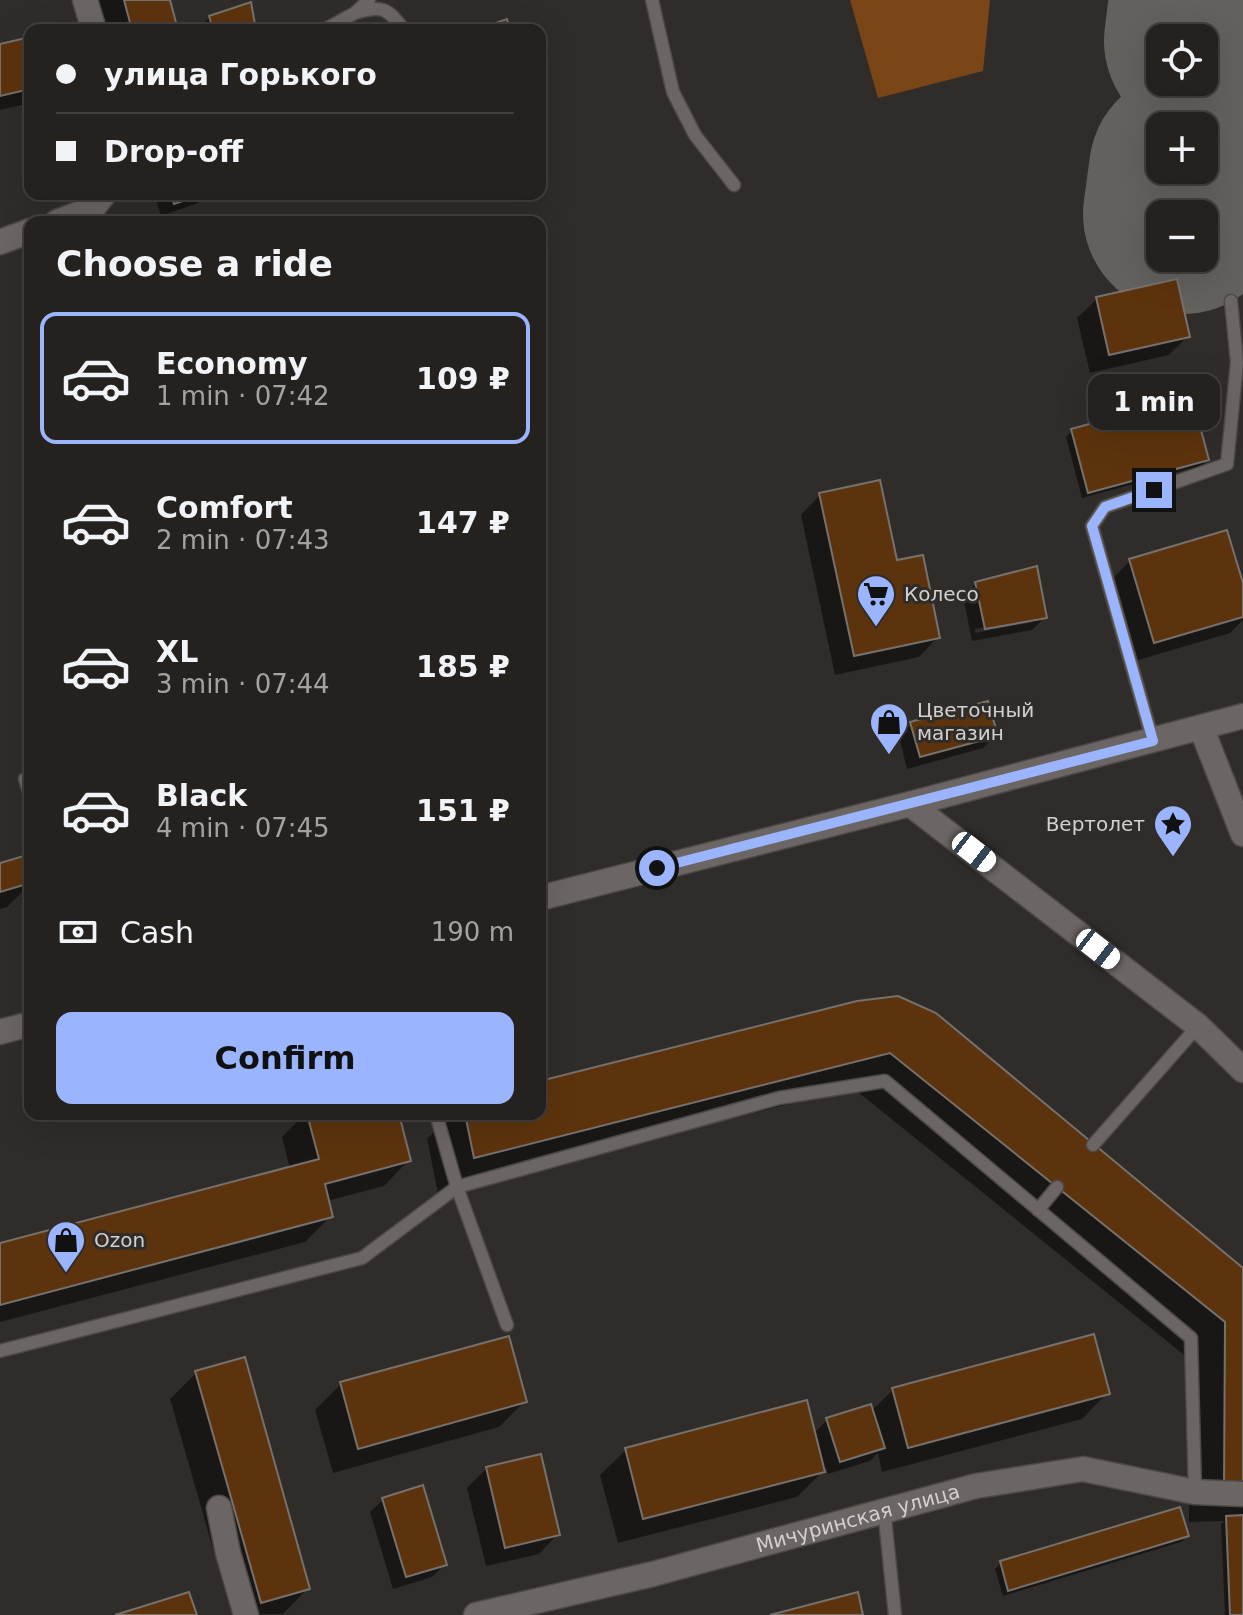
<!DOCTYPE html>
<html lang="en">
<head>
<meta charset="utf-8">
<style>
	body { margin:0; font-family:"DejaVu Sans",sans-serif; background:#302e2c; color:#f1f3f6; height:100vh; display:flex; flex-direction:column; font-size:30px; white-space:nowrap }
	* { box-sizing:border-box; margin:0 }
	p { font-size:26px; color:#a3a3a4 }
	.icon { flex:none; width:44px; height:44px; fill:none; stroke:currentColor; stroke-width:2; stroke-linecap:round; stroke-linejoin:round }
	.map { position:relative; flex:1; overflow:hidden }
	.side { position:absolute; left:24px; top:216px; width:522px; height:904px; display:flex; flex-direction:column; background:#24211f; border-radius:16px; box-shadow:0 8px 32px #0002,0 0 0 2px #413e3d }
	.side>* { flex:none }
	.guide { position:absolute; left:24px; top:24px; width:522px; height:176px; border-radius:16px; box-shadow:0 8px 32px #0002,0 0 0 2px #413e3d; display:grid; align-content:center; height:176px; padding:0 32px; background:#24211f }
	.tools { position:absolute; left:1146px; top:24px; display:grid; gap:16px }
	.tools a { display:grid; place-items:center; width:72px; height:72px; border-radius:16px; background:#24211f; box-shadow:0 8px 32px #0002,0 0 0 2px #413e3d; font-size:40px }
	.end { position:absolute; width:36px; height:36px; margin:-18px; border:10px solid #9ab5fd; background:#111; box-shadow:0 0 0 4px #111 }
	.from { border-radius:50% }
	.bubble { position:absolute; height:56px; border-radius:16px; background:#24211f; box-shadow:0 8px 32px #0002,0 0 0 2px #413e3d; font-size:26px; font-weight:700; line-height:56px; text-align:center }
	.car { position:absolute; width:24px; height:48px; margin:-24px -12px; border-radius:10px; box-shadow:0 0 6px 2px #0007; background:linear-gradient(#fff 24%,#345 0 40%,#fff 0 76%,#345 0 86%,#fff 0) }
	.guide b { display:flex; align-items:center; gap:28px; height:76px; font-size:30px }
	.guide b+b { border-top:2px solid #413e3d }
	.guide i { width:20px; height:20px; background:#f1f3f6 }
	ul { padding:0; list-style:none }
	li { display:flex; align-items:center; gap:24px; height:132px; margin:0 16px 12px; padding:0 16px; border:4px solid transparent; border-radius:16px }
	li div { flex:1 }
	li b { display:block; font-size:30px }
	li em { font-style:normal; font-weight:700 }
	li.current { border-color:#9ab5fd }
	li>.icon { width:72px; height:72px; stroke-width:1.5 }
	h2 { padding:0 32px; font-size:36px; line-height:96px }
	.pay { display:flex; align-items:center; gap:20px; height:88px; padding:0 32px; font-size:30px }
	.pay p { margin-inline-start:auto }
	.button { display:flex; gap:16px; margin-top:auto; padding:16px 32px }
	.button a { flex:1; height:92px; border-radius:16px; background:#9ab5fd; color:#111; font-size:32px; font-weight:700; line-height:92px; text-align:center }
	.map>svg:first-child { display:block }
	.green { fill:#7a4617 }
	.shadow { fill:#0007; fill-rule:evenodd }
	.lines { fill:none; stroke-linecap:round; stroke-linejoin:round }
	.runway { stroke:#63605d; stroke-width:200 }
	.building { fill:#5d330d; stroke:#75716d; stroke-width:2 }
	.lane-casing { stroke:#4c4947; stroke-width:15 }
	.street-casing { stroke:#4c4947; stroke-width:27 }
	.secondary-casing { stroke:#4c4947; stroke-width:27 }
	.lane { stroke:#6b6663; stroke-width:12 }
	.street { stroke:#6b6663; stroke-width:24 }
	.secondary { stroke:#6b6663; stroke-width:24 }
	.route { stroke:#9ab5fd; stroke-width:10 }
	.labels { text-anchor:middle; dominant-baseline:central; stroke-width:6; stroke-linejoin:round; paint-order:stroke }
	.poi-label { font-size:20px; fill:#d3d1cf; stroke:#302c29; text-anchor:start }
	.street-label { font-size:20px; fill:#d3d1cf; stroke:#302c29 }
</style>
</head>
<body>
<div class="map">
<svg width="1243" height="1615" viewBox="0 0 1243 1615">
	<rect width="100%" height="100%" fill="#302c29"/>
	<path class="green" d="M850 0H990L983 71 878 98Z"/>
	<path class="shadow" d="M99 0H168L176 30H107Z
		M210 17 254 30H197Z
		M30 39V103L0 110V46Z
		M154 194H207L198 203 161 216Z
		M1097 299 1188 336 1169 355 1090 373 1077 318Z
		M1072 431 1207 460 1201 466 1082 498 1066 437Z
		M820 495 896 563 938 637 919 657 835 675 801 515Z
		M1130 561 1243 590V620L1230 633 1135 661 1111 580Z
		M976 583 1045 617 1032 630 972 641 963 596ZM1033 618V622L975 633V629Z
		M911 724 996 736 983 748 907 769 899 737Z
		M26 858 30 884 7 907 0 909V865Z
		M858 1003 1243 1271V1615H1225L1221 1524 1224 1521 1189 1522V1359L853 1088 438 1193 427 1139 452 1114H540V1083Z
		M305 1114H397L409 1160 384 1186 327 1201 331 1216 305 1242 0 1322V1245L290 1169 282 1137Z
		M196 1373 308 1588 283 1614 232 1615 170 1399Z
		M341 1384 525 1401 499 1427 333 1473 315 1410Z
		M893 1390 1107 1393 1082 1419 882 1472 878 1453 870 1461 828 1474 826 1468 797 1497 618 1543 600 1475 626 1450 813 1434 827 1420 871 1411Z
		M487 1468 558 1534 539 1554 486 1566 467 1488Z
		M383 1500 445 1564 432 1577 393 1589 370 1512Z
		M1187 1536 1181 1542 1003 1596 995 1569 1001 1563Z"/>
	<g class="lines">
		<path class="runway" d="M1204 41 1209 0
			M1183 214 1189 170"/>
	</g>
	<path class="building" d="M124 0H170L178 30H132Z
		M251 2 256 30H213L209 16Z
		M507 19 510 30H476Z
		M30 37V89L0 96V44Z
		M171 194H204L174 204Z
		M1177 279 1190 337 1109 355 1096 297Z
		M1192 396 1209 460 1088 493 1071 429Z
		M880 480 897 560 923 555 940 638 854 656 819 493Z
		M1227 530 1243 583V617L1154 643 1129 559Z
		M1037 566 1047 618 985 629 975 582Z
		M988 701 998 736 920 757 910 722Z
		M27 855 30 883 0 892V863Z
		M898 996 936 1013 1243 1268V1486L1224 1487 1225 1322 890 1053 474 1158 465 1114H540V1081L857 1001Z
		M307 1114H399L411 1161 325 1184 333 1217 0 1305V1243L319 1159Z
		M1094 1334 1110 1394 908 1448 892 1388Z
		M509 1336 527 1402 358 1449 340 1382Z
		M245 1357 310 1589 261 1603 195 1371Z
		M807 1400 825 1472 643 1519 625 1448Z
		M871 1404 885 1448 840 1462 826 1418Z
		M541 1454 560 1535 505 1548 486 1467Z
		M423 1485 447 1565 406 1577 382 1498Z
		M1180 1507 1189 1536 1008 1591 1000 1561Z
		M1243 1515V1615H1230L1226 1516Z
		M189 1592 197 1615H115Z
		M858 1592 863 1615H770Z"/>
	<g class="lines">
		<defs>
			<path id="lane" d="M652 0 673 92 695 135 734 185
				M355 13C382 5 388 8 404 30
				M324 30 355 13 369 0
				M1153 741 1092 526 1105 507 1227 464 1237 362 1231 301
				M25 779 30 795
				M1093 1145 1198 1026
				M1038 1210 1057 1187
				M507 1325 457 1187 779 1098 885 1081 1191 1338 1195 1492
				M0 1351 362 1258 457 1187 436 1114
				M884 1509 895 1615"/>
			<g id="street">
				<path d="M85 0 94 30"/>
				<path d="M57 222 92 209 104 194"/>
				<path d="M0 242 30 231"/>
				<path d="M219 1508 228 1553 246 1615"/>
				<path id="s1" d="M476 1615 653 1574 976 1486 1083 1469 1195 1492 1243 1494"/>
			</g>
			<path id="secondary" d="M1201 727 1243 834
				M910 804 1198 1026 1243 1070
				M540 898 910 804 1243 716
				M0 1032 30 1024"/>
		</defs>
		<use href="#lane" class="lane-casing"/>
		<use href="#street" class="street-casing"/>
		<use href="#secondary" class="secondary-casing"/>
		<use href="#lane" class="lane"/>
		<use href="#street" class="street"/>
		<use href="#secondary" class="secondary"/>
	</g>
	<g class="lines">
		<path class="route" d="M657 868 1153 741 1092 526 1105 507 1154 490"/>
	</g>
	<defs>
		<symbol id="supermarket-pin" viewBox="-11 -11 22 30"><path d="M0 17L-7.5 6A9.5 9.5 0 1 1 7.5 6Z" fill="#9ab5fd" stroke="#302c29"/><path d="M-6-5.5h2.5l.6 2H6L4.5 2H-2.5L-4.4-4H-6ZM-1.5 3.2a1.3 1.3 0 1 0 .1 0ZM3 3.2a1.3 1.3 0 1 0 .1 0Z" fill="#111"/></symbol>
		<symbol id="shop-pin" viewBox="-11 -11 22 30"><path d="M0 17L-7.5 6A9.5 9.5 0 1 1 7.5 6Z" fill="#9ab5fd" stroke="#302c29"/><path d="M-5-2.5h2.3a2.7 3.5 0 0 1 5.4 0H5L5.5 6h-11ZM-1.5-2.5h3a1.5 2.3 0 0 0-3 0Z" fill="#111"/></symbol>
		<symbol id="sight-pin" viewBox="-11 -11 22 30"><path d="M0 17L-7.5 6A9.5 9.5 0 1 1 7.5 6Z" fill="#9ab5fd" stroke="#302c29"/><path d="M0-6L1.8-2.2L6-1.7L2.9 1.2L3.7 5.4L0 3.3L-3.7 5.4L-2.9 1.2L-6-1.7L-1.8-2.2Z" fill="#111"/></symbol>
	</defs>
	<g fill-rule="evenodd">
		<use href="#supermarket-pin" x="854" y="572" width="44" height="60"/>
		<use href="#shop-pin" x="867" y="700" width="44" height="60"/>
		<use href="#sight-pin" x="1151" y="802" width="44" height="60"/>
		<use href="#shop-pin" x="44" y="1218" width="44" height="60"/>
	</g>
	<g class="labels">
		<g class="poi-label">
			<text x="904" y="594">Колесо</text>
			<text x="917" y="710">Цветочный<tspan x="917" dy="23">магазин</tspan></text>
			<text x="1145" y="824" text-anchor="end">Вертолет</text>
			<text x="94" y="1240">Ozon</text>
		</g>
		<g class="street-label">
			<text stroke="none"><textPath href="#s1" startOffset="394">Мичуринская улица</textPath></text>
		</g>
	</g>
</svg>
<div class="tools">
<a><svg class="icon" aria-label="locate" viewBox="0 0 24 24"><circle cx="12" cy="12" r="6"/><path d="M12 2v4M12 18v4M2 12h4M18 12h4"/></svg></a>
<a>+</a>
<a>−</a>
</div>
<i class="end from" style="left:657px;top:868px"></i>
<i class="end" style="left:1154px;top:490px"></i>
<div class="bubble" style="left:1088px;top:374px;width:132px">1 min</div>
<i class="car" style="left:974px;top:852px;rotate:128deg"></i>
<i class="car" style="left:1098px;top:949px;rotate:128deg"></i>
<div class="guide">
<b><i class="from"></i>улица Горького</b>
<b><i></i>Drop-off</b>
</div>
<section class="side">
<h2>Choose a ride</h2>
<ul>
<li class="current"><svg class="icon" aria-label="car" viewBox="0 0 24 24"><path d="M5 17H2v-5l4-1 3-4h7l3 4 3 1v5h-3M9 17h6M6 11h13"/><circle cx="7" cy="17" r="2"/><circle cx="17" cy="17" r="2"/></svg><div><b>Economy</b><p>1 min · 07:42</p></div><em>109 ₽</em></li>
<li><svg class="icon" aria-label="car" viewBox="0 0 24 24"><path d="M5 17H2v-5l4-1 3-4h7l3 4 3 1v5h-3M9 17h6M6 11h13"/><circle cx="7" cy="17" r="2"/><circle cx="17" cy="17" r="2"/></svg><div><b>Comfort</b><p>2 min · 07:43</p></div><em>147 ₽</em></li>
<li><svg class="icon" aria-label="car" viewBox="0 0 24 24"><path d="M5 17H2v-5l4-1 3-4h7l3 4 3 1v5h-3M9 17h6M6 11h13"/><circle cx="7" cy="17" r="2"/><circle cx="17" cy="17" r="2"/></svg><div><b>XL</b><p>3 min · 07:44</p></div><em>185 ₽</em></li>
<li><svg class="icon" aria-label="car" viewBox="0 0 24 24"><path d="M5 17H2v-5l4-1 3-4h7l3 4 3 1v5h-3M9 17h6M6 11h13"/><circle cx="7" cy="17" r="2"/><circle cx="17" cy="17" r="2"/></svg><div><b>Black</b><p>4 min · 07:45</p></div><em>151 ₽</em></li>
</ul>
<div class="pay"><svg class="icon" aria-label="cash" viewBox="0 0 24 24"><path d="M3 7h18v10H3z"/><circle cx="12" cy="12" r="2"/></svg>Cash<p>190 m</p></div>
<div class="button"><a>Confirm</a></div>
</section>
</div>
</body>
</html>
